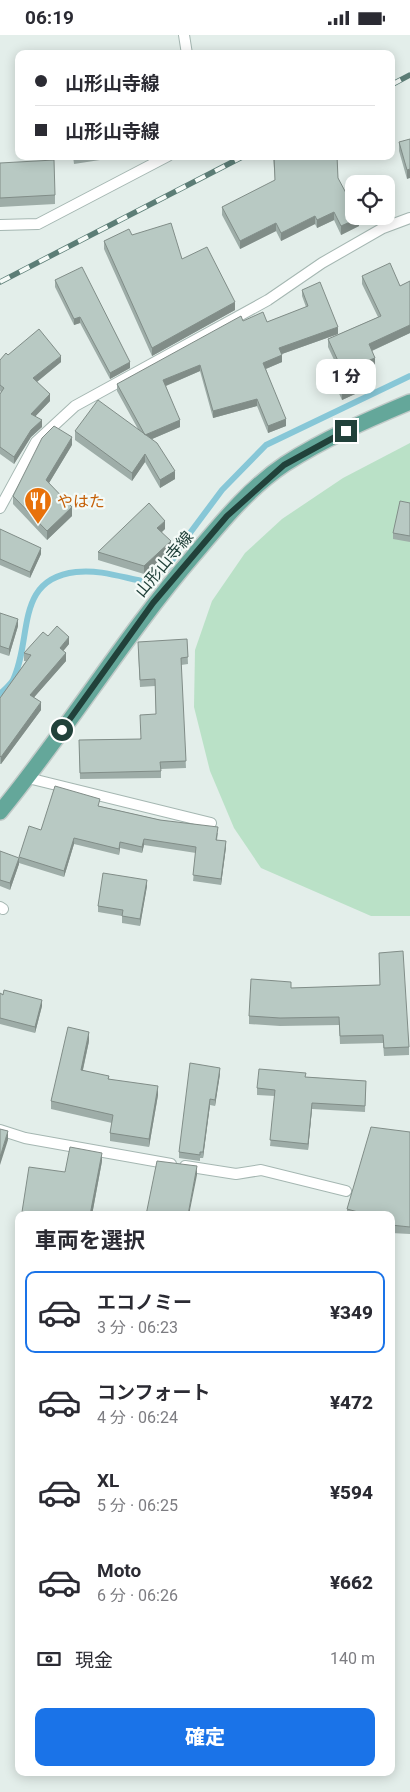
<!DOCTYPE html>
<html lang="ja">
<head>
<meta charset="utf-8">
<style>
	body { margin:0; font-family:Roboto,"Noto Sans JP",sans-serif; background:#f2f2f3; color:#2b2b33; height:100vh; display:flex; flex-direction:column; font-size:19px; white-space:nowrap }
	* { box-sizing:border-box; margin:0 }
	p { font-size:16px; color:#7c7c81 }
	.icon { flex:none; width:28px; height:28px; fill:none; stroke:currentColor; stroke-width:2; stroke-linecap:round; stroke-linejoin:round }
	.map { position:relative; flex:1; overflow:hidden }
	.sheet { position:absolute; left:15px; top:1176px; width:380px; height:565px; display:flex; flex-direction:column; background:#fff; border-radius:10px; box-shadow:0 2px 12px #0003 }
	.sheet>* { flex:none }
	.banner { position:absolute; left:15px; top:15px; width:380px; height:110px; border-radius:10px; box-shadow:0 2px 12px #0003; display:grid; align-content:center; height:110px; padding:0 20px; background:#fff }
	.controls { position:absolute; left:345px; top:140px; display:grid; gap:10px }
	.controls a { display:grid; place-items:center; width:50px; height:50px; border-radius:10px; background:#fff; box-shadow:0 2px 12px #0003; font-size:25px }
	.end { position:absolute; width:22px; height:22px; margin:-11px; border:6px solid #21413a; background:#fff; box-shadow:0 0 0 2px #fff }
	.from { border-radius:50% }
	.bubble { position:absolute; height:35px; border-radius:10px; background:#fff; box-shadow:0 2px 12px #0003; font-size:16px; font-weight:800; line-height:35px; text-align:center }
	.banner b { display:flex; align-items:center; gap:18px; height:48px; font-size:19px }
	.banner b+b { border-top:1px solid #e1e1e2 }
	.banner i { width:12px; height:12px; background:#2b2b33 }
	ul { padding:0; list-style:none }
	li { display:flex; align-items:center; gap:15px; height:82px; margin:0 10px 8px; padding:0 10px; border:2px solid transparent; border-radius:10px }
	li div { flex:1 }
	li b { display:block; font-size:19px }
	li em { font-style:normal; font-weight:800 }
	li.active { border-color:#1a73e8 }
	li>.icon { width:45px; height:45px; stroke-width:1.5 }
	h2 { padding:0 20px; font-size:22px; line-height:60px }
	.pay { display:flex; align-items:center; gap:12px; height:55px; padding:0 20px; font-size:19px }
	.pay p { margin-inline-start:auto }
	.cta { display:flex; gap:10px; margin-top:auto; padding:10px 20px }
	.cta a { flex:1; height:58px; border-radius:10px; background:#1a73e8; color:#fff; font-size:20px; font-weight:800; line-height:58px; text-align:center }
	.status { display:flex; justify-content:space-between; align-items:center; height:35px; padding:0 25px; background:#fff; direction:ltr }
	.status svg { height:14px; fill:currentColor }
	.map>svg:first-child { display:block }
	.green { fill:#bae1c7 }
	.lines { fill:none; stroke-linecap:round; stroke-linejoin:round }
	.stream { stroke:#87c7d7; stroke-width:6 }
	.lane-casing { stroke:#a5b7b2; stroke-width:12 }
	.primary-casing { stroke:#c1cac8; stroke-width:18 }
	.lane { stroke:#fff; stroke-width:10 }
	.primary { stroke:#64a79a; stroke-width:15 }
	.rail-casing { stroke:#5c7d76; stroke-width:5.5 }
	.rail { stroke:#f4faf7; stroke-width:4; stroke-dasharray:11; stroke-linecap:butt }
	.wall { fill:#9eada8 }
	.shaded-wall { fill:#818d88 }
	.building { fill:#b8c9c3; stroke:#818d88 }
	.route { stroke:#21413a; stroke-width:6 }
	.labels { text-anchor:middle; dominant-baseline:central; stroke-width:4.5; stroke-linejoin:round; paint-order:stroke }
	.food-label { font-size:16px; fill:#c56008; stroke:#f4faf7; text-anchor:start }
	.street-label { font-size:16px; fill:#21413a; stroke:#f4faf7 }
</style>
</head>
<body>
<div class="status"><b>06:19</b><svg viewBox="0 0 49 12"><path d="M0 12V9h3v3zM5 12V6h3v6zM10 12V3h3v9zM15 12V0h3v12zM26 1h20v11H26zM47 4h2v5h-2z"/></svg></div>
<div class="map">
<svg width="410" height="1757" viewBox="0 0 410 1757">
	<rect width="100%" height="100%" fill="#e3eeea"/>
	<path class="green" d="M410 408V881H371L261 833 234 793 210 736 194 672 195 615 212 566 245 518 282 484 343 443Z"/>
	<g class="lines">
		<path class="stream" d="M0 659C4 655 10 650 13 645 33 603 14 544 76 537 100 534 124 543 147 547L168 532 187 502 222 455 266 410 410 341"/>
		<defs>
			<path id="lane" d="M184 0 187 19
				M0 190 38 189 168 121
				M0 473 36 407 75 371 268 265 322 228 383 193 410 183
				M28 743 211 788
				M0 872 3 874
				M0 1095 25 1103 171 1129
				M185 1131 236 1139 261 1135 346 1156"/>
			<path id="primary" d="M0 777C68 694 124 602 194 520 221 488 249 453 285 429 324 404 367 385 410 367"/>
		</defs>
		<use href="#lane" class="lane-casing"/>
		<use href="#primary" class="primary-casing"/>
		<use href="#lane" class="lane"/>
		<use href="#primary" class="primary"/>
		<defs>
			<path id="rail" d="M391 50 410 40
				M0 247 244 121"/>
		</defs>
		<use href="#rail" class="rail-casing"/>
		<use href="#rail" class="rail"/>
	</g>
	<path class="wall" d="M410 104 407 144 399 116V107Z
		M73 121H113V123L74 129Z
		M273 121H337L338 143 359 191 341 200 334 185 317 193 315 189 281 206 276 196 240 214 222 180V172L275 146Z
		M0 128 55 160V169L0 172Z
		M132 200 182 224 235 275 152 321 104 214V206Z
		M362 241 400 251 410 246V298L372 316 375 330 362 336 366 354 342 365 330 339V331L336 329 328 312V304L378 282 362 249Z
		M55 245 130 333 110 344 80 288 74 290 55 252Z
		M302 255 338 299 282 319V327L266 334 286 391 268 398 257 371 213 383 200 336 166 351 180 392 152 404 175 444 160 453 145 427 132 446 75 405V396L138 394 117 356V349L243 286 267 287 306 272 302 261Z
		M8 320 61 327 37 347 50 366 35 381 42 392 31 402 14 429 0 419V359L1 357 0 356V325Z
		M72 410 49 448 72 481 47 505 13 469V461Z
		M410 468V507L393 504V498Z
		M0 494 41 519 30 543 0 530Z
		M165 494 162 497 171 515 144 539 98 525V517Z
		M0 578 18 591 9 621 0 618Z
		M48 601 69 609 63 616 66 626 34 662 41 675 1 729H0V663L26 626H24V618Z
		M187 604 188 629 181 630 186 733 161 734V743L80 744 79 705 140 704 156 679 155 651 140 652 138 614Z
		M99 771 218 798 217 805 226 812 221 850 193 846 196 818 144 810 142 818 120 813 119 820 74 809 64 842 19 828V822L41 795Z
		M0 816 19 829 10 855 0 851Z
		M147 851 140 891 122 888V881L98 877V871Z
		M379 918 409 1012V1020L384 1021 383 1008 340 1009 339 990 280 991 249 989V981L291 953 380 950Z
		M0 958 42 971 35 998 0 989Z
		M89 1006 83 1035 158 1060 149 1112 110 1106V1098L112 1088 51 1074V1066Z
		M220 1039 215 1071 210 1070 203 1123H200V1126L179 1123V1117Z
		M306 1042 366 1046 365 1077 312 1074 308 1115 270 1111 275 1061 257 1060V1053Z
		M410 1097V1199L391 1198V1180H347V1174Z
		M102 1126 92 1180H22V1177L65 1137Z"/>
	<path class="shaded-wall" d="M410 134V143L407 144V135Z
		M334 177V185L317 193V185Z
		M315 181V189L281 206V198Z
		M359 183V191L341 200V191Z
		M276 188V196L240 214V206Z
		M235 267V275L152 321V313Z
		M80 282V288L74 290V284Z
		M410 290V298L369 317V309Z
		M338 292V299L279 320V313Z
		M282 320V327L263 335V328Z
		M61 321V327L33 350V343Z
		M375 323V330L359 337V329Z
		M130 327V333L110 344V338Z
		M200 330V336L163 352V345Z
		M366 346V354L342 365V357Z
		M50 359V366L31 386V379Z
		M257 364V371L213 383V376Z
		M286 384V391L268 398V391Z
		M42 385V392L31 402 14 429V422L31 395Z
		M180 385V392L145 407V400Z
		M72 402V410L46 453V445Z
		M145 419V427L132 446V438Z
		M175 436V444L160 453V445Z
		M72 472V481L47 505V496Z
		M165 486V494L157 501V493Z
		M171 506V515L144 539V531Z
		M41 513V519L30 543V537Z
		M18 584V591L9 621V614Z
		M69 602V609L60 620V613Z
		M66 618V626L30 667V660Z
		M41 667V675L1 729V722Z
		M74 803V809L64 842V836Z
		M144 804V810L142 818V812Z
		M226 806V812L221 850V844Z
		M120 807V813L119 820V814Z
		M19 823V829L10 855V848Z
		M147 845V851L140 891V884Z
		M42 965V971L35 998V992Z
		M89 997V1006L81 1043V1035Z
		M220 1033V1039L215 1071V1065Z
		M158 1051V1060L149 1112V1104Z
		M210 1064V1070L203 1123V1117Z
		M312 1068V1074L308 1115V1109Z
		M8 1096V1105L0 1130V1122Z
		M102 1118V1126L92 1180H90Z
		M197 1131V1140L189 1180H188Z"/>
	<path class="building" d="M410 104V134L407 135 399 107Z
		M274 121H337L338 143 354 173V181H358L359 183 341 191 334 177 317 185 315 181 281 198 276 188 240 206 222 172 275 145Z
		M54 125 55 160 0 163V128Z
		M171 188 182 224 207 212 235 267 152 313 104 206 129 194 132 200Z
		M390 228 400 251 410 246V290L369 309 375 323 359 329 366 346 342 357 330 331 339 328 328 304 381 281 362 241Z
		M82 232 130 327 110 338 80 282 74 284 55 245Z
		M320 247 338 292 279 313 282 320 263 328 286 384 268 391 257 364 213 376 200 330 163 345 180 385 145 400 117 349 241 281 243 286 263 277 267 287 308 271 302 255Z
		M39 294 61 321 33 343 50 359 31 379 42 385 31 395 14 422 0 412V359L4 353 0 350V325L6 318 8 320Z
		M98 365 157 408 175 436 160 445 145 419 132 438 75 396Z
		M54 391 72 402 46 445 72 472 47 496 13 461 42 403Z
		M400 466 410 468V501L393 498Z
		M149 468 165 486 157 493 171 506 144 531 98 517Z
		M0 494 41 513 30 537 0 524Z
		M0 578 18 584 9 614 0 611Z
		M57 591 69 602 60 613 66 618 30 660 41 667 1 722 0 721V663L31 620 24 618 43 597 48 601Z
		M187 604 188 622 181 623 186 726 160 727 161 736 80 738 79 705 141 704 140 680 156 679 155 644 140 645 138 607Z
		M55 751 100 764 98 771 160 785 218 792 216 805 226 806 221 844 193 840 196 812 144 804 142 812 120 807 119 814 74 803 64 836 19 822 29 791 41 795Z
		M0 816 19 823 10 848 0 845Z
		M103 838 147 845 140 884 122 881 123 875 98 871Z
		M403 916 409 1012 384 1013 383 1000 340 1001 339 982 280 983 249 981 251 944 291 947V953L380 950 379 918Z
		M4 955 42 965 35 992 0 983V958L3 960Z
		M68 992 89 997 81 1035 109 1041 108 1044 158 1051 149 1104 110 1098 113 1080 51 1066Z
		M190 1028 220 1033 215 1065 210 1064 203 1117H200V1120L179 1117Z
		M259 1034 306 1038 305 1042 366 1046 365 1071 312 1068 308 1109 270 1105 275 1055 257 1053Z
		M371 1092 410 1097V1192L391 1190V1180H369L347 1174Z
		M0 1094 8 1096 0 1122Z
		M70 1112 102 1118 90 1180H41L22 1177 29 1132 65 1137Z
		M157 1126 197 1131 188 1180H146Z"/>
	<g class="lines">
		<path class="route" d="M62 695 153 568 227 481 284 430 346 396"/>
	</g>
	<defs>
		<symbol id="restaurant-pin" viewBox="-11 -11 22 30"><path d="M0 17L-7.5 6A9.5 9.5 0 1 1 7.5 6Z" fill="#e8710a" stroke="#f4faf7"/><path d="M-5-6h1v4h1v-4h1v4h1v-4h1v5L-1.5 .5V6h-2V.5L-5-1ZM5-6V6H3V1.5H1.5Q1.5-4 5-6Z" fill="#fff"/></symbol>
	</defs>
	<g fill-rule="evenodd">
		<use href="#restaurant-pin" x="22" y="450" width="32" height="43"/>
	</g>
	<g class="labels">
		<g class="food-label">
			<text x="57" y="466">やはた</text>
		</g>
		<g class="street-label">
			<text transform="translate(164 529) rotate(-50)">山形山寺線</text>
		</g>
	</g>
</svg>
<div class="controls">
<a><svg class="icon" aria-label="locate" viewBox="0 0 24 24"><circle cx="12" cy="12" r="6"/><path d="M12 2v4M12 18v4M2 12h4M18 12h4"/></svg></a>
</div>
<i class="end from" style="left:62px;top:695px"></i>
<i class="end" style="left:346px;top:396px"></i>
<div class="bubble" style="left:316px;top:324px;width:60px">1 分</div>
<div class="banner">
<b><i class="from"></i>山形山寺線</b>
<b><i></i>山形山寺線</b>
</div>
<section class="sheet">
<h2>車両を選択</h2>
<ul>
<li class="active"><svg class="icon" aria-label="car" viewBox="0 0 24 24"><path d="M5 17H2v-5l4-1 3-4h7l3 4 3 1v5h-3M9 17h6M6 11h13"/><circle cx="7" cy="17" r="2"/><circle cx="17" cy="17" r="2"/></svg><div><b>エコノミー</b><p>3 分 · 06:23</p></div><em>¥349</em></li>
<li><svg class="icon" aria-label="car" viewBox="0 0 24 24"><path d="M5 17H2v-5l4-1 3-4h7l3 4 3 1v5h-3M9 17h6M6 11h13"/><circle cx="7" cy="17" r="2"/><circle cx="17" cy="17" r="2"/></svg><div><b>コンフォート</b><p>4 分 · 06:24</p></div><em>¥472</em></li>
<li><svg class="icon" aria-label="car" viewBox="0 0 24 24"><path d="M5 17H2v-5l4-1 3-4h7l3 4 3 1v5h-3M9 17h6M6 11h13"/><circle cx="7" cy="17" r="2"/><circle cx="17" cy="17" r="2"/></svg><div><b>XL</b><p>5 分 · 06:25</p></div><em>¥594</em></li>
<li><svg class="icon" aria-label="car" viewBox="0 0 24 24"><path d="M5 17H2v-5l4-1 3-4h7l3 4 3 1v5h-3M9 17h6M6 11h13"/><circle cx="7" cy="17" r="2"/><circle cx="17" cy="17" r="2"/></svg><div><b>Moto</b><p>6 分 · 06:26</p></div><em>¥662</em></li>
</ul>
<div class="pay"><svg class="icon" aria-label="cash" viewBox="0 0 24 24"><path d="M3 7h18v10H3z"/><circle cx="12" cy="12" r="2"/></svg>現金<p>140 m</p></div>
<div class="cta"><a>確定</a></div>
</section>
</div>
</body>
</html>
